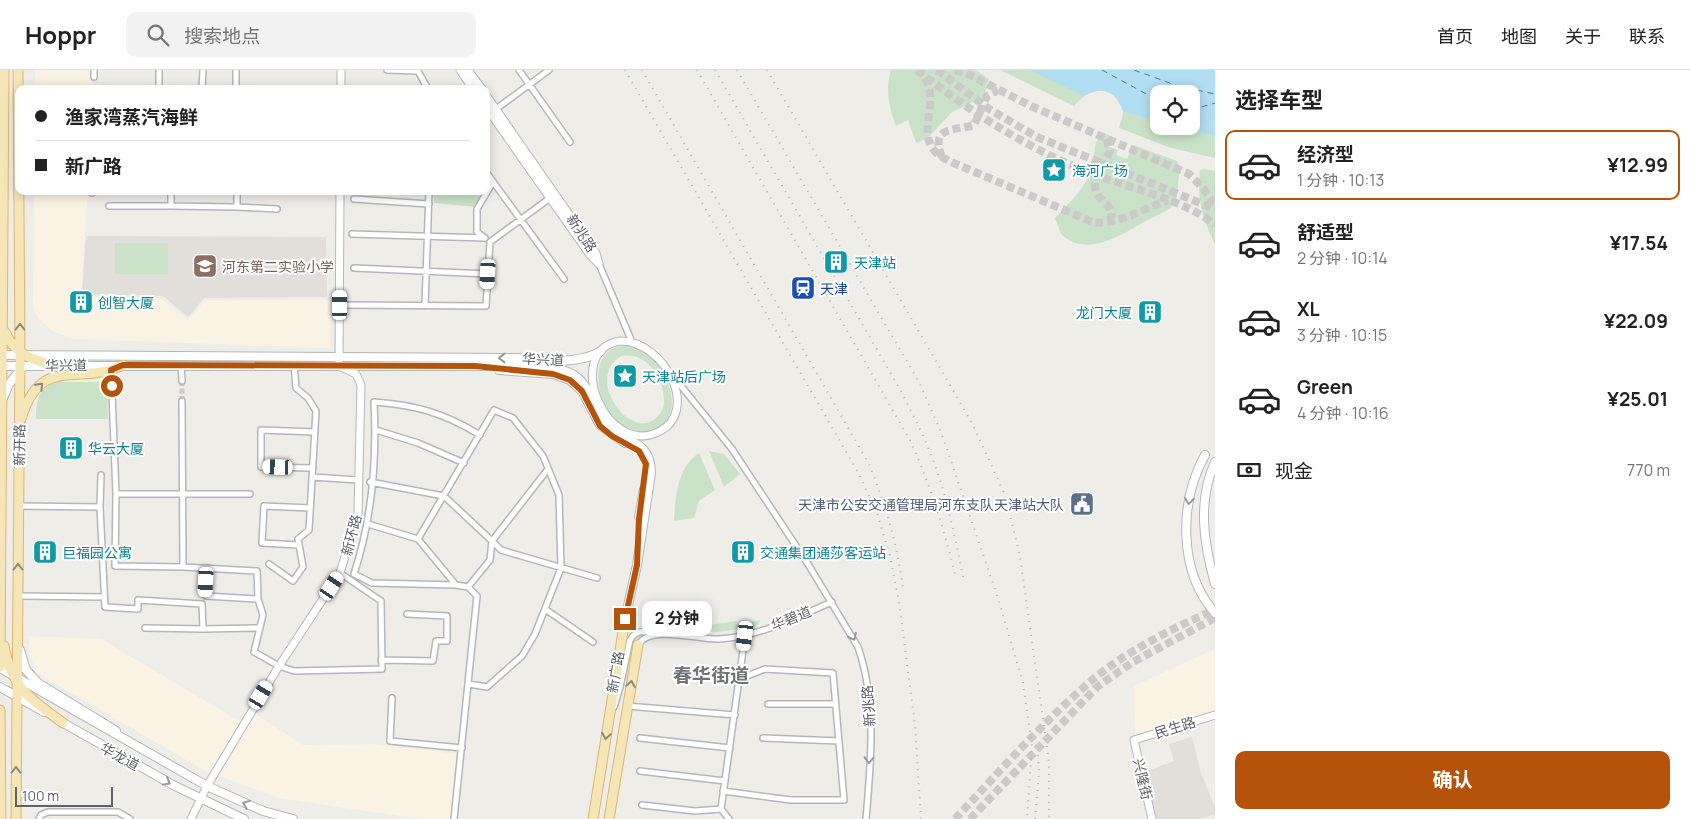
<!DOCTYPE html>
<html lang="zh">
<head>
<meta charset="utf-8">
<style>
	body { margin:0; font-family:Manrope,"Noto Sans SC",sans-serif; background:#f2f2f2; color:#222; height:100vh; display:flex; flex-direction:column; font-size:19px; white-space:nowrap }
	* { box-sizing:border-box; margin:0 }
	p { font-size:16px; color:#767676 }
	.icon { flex:none; width:28px; height:28px; fill:none; stroke:currentColor; stroke-width:2; stroke-linecap:round; stroke-linejoin:round }
	.map { position:relative; flex:1; overflow:hidden }
	.sheet { display:flex; flex-direction:column; background:#fff; width:475px }
	.sheet>* { flex:none }
	.banner { position:absolute; left:15px; top:15px; width:475px; height:110px; border-radius:10px; box-shadow:0 2px 12px #0003; display:grid; align-content:center; height:110px; padding:0 20px; background:#fff }
	.tools { position:absolute; left:1150px; top:15px; display:grid; gap:10px }
	.tools a { display:grid; place-items:center; width:50px; height:50px; border-radius:10px; background:#fff; box-shadow:0 2px 12px #0003; font-size:25px }
	.scale { position:absolute; left:15px; bottom:12px; width:98px; box-sizing:border-box; padding-left:5px; border:2px solid #5f6266; border-top:0; font-size:14px; line-height:18px; white-space:nowrap; color:#5f6266; -webkit-text-stroke:4px #fff; paint-order:stroke }
	.end { position:absolute; width:22px; height:22px; margin:-11px; border:6px solid #b45309; background:#fff; box-shadow:0 0 0 2px #fff }
	.from { border-radius:50% }
	.bubble { position:absolute; height:35px; border-radius:10px; background:#fff; box-shadow:0 2px 12px #0003; font-size:16px; font-weight:700; line-height:35px; text-align:center }
	.car { position:absolute; width:15px; height:30px; margin:-15px -8px; border-radius:6px; box-shadow:0 0 4px 1px #0007; background:linear-gradient(#fff 24%,#345 0 40%,#fff 0 76%,#345 0 86%,#fff 0) }
	.banner b { display:flex; align-items:center; gap:18px; height:48px; font-size:19px }
	.banner b+b { border-top:1px solid #e0e0e0 }
	.banner i { width:12px; height:12px; background:#222 }
	ul { padding:0; list-style:none }
	li { display:flex; align-items:center; gap:15px; height:70px; margin:0 10px 8px; padding:0 10px; border:2px solid transparent; border-radius:10px }
	li div { flex:1 }
	li b { display:block; font-size:19px }
	li em { font-style:normal; font-weight:700 }
	li.active { border-color:#b45309 }
	li>.icon { width:45px; height:45px; stroke-width:1.5 }
	h2 { padding:0 20px; font-size:22px; line-height:60px }
	.pay { display:flex; align-items:center; gap:12px; height:55px; padding:0 20px; font-size:19px }
	.pay p { margin-inline-start:auto }
	.button { display:flex; gap:10px; margin-top:auto; padding:10px 20px }
	.button a { flex:1; height:58px; border-radius:10px; background:#b45309; color:#fff; font-size:20px; font-weight:700; line-height:58px; text-align:center }
	header { display:flex; align-items:center; gap:30px; box-sizing:border-box; height:70px; padding:0 25px; background:#fff; border-bottom:1px solid #e0e0e0 }
	header strong { font-size:24px }
	nav { display:flex; gap:28px; margin-inline-start:auto; font-size:18px }
	.search { width:350px; height:45px; background:#f2f2f2; display:flex; align-items:center; gap:12px; box-sizing:border-box; padding:0 18px; border-radius:10px; color:#767676; font-size:19px }
	main { display:flex; flex:1; min-height:0 }
	.map>svg:first-child { display:block }
	.commercial { fill:#faf2e2 }
	.education { fill:#e2ded9 }
	.green { fill:#cae3c8; fill-rule:evenodd }
	.water { fill:#b2def4 }
	.lines { fill:none; stroke-linecap:round; stroke-linejoin:round }
	.ferry { stroke:#4c7b9c; stroke-width:1; stroke-dasharray:6 5; stroke-linecap:butt }
	.minor-tunnel { stroke:#cbcac8; stroke-width:5; stroke-dasharray:5 2.5; stroke-linecap:butt }
	.secondary-tunnel { stroke:#cbcac8; stroke-width:8; stroke-dasharray:8 4; stroke-linecap:butt }
	.minor-casing { stroke:#b4b7ba; stroke-width:8 }
	.tertiary-casing { stroke:#b4b7ba; stroke-width:9 }
	.secondary-casing { stroke:#b4b7ba; stroke-width:10 }
	.primary-casing { stroke:#e0b670; stroke-width:11 }
	.minor { stroke:#fff; stroke-width:5 }
	.tertiary { stroke:#fff; stroke-width:7 }
	.secondary { stroke:#fff; stroke-width:8 }
	.primary { stroke:#f5e5b7; stroke-width:9 }
	.rail { stroke:#b3b4b4; stroke-width:2; stroke-dasharray:1 6; stroke-linecap:butt }
	.oneway { stroke:#8c897e }
	.oneway2 { stroke:#97999c }
	.route { stroke:#b45309; stroke-width:6 }
	.labels { text-anchor:middle; dominant-baseline:central; stroke-width:4; stroke-linejoin:round; paint-order:stroke }
	.culture-label { font-size:14px; fill:#0d838f; stroke:#fff; text-anchor:start }
	.street-label { font-size:14px; fill:#5f6266; stroke:#fff }
	.education-label { font-size:14px; fill:#785e54; stroke:#fff; text-anchor:start }
	.transit-label { font-size:14px; fill:#164399; stroke:#fff; text-anchor:start }
	.service-label { font-size:14px; fill:#4e5e75; stroke:#fff; text-anchor:end }
	.district-label { font-size:19px; font-weight:bold; fill:#707478; stroke:#fff }
</style>
</head>
<body>
<header>
<strong>Hoppr</strong>
<div class="search"><svg class="icon" aria-label="search" viewBox="0 0 24 24"><circle cx="10" cy="10" r="6"/><path d="M15 15l6 6"/></svg>搜索地点</div>
<nav><a>首页</a><a>地图</a><a>关于</a><a>联系</a></nav>
</header>
<main>
<div class="map">
<svg width="1215" height="749" viewBox="0 0 1215 749">
	<rect width="100%" height="100%" fill="#efede8"/>
	<path class="commercial" d="M35 0H92L91 19H35Z
		M34 121H88L81 226 162 229 188 250 205 230H331L330 278 74 269 52 261 38 248 33 238Z
		M29 566 101 569 246 655 254 643 303 675 374 674 459 684 452 749H420L278 728 205 701 37 603 29 584Z
		M1215 579V640L1135 665 1134 616Z"/>
	<path class="education" d="M86 166 326 167 327 227 204 228 188 247 163 226 82 224Z
		M1192 667 1201 703 1215 737V744L1200 749H1157L1145 702 1174 691 1169 674Z"/>
	<path class="green" d="M891 0H976L989 9 984 26 951 43 927 69 916 73 908 50 896 56C889 37 885 19 891 0Z
		M1000 0H1215V88L1171 78 1119 58C1120 53 1123 46 1123 41 1122 28 1106 17 1093 21 1085 24 1080 30 1074 36ZM1159 24H1191V56H1159Z
		M1107 64 1110 66 1107 76 1118 80 1116 85 1127 89 1133 75 1177 91 1180 97 1176 133C1168 141 1156 146 1146 151 1123 164 1086 189 1061 164L1055 148C1070 132 1086 118 1092 97 1097 83 1090 69 1107 64Z
		M1204 99 1215 101V175C1202 146 1197 132 1200 100Z
		M433 121H485L476 137 434 133Z
		M115 173H168V204H115Z
		M632 276C672 288 692 361 643 362 594 362 578 269 632 276ZM622 286C647 282 664 308 664 331 664 337 661 344 656 348 630 372 583 307 622 286Z
		M56 312H107L108 349H36C36 332 38 318 56 312Z
		M709 381 724 384 740 404 724 417Z
		M699 383 715 420 699 431 694 448 674 451C675 427 678 396 699 383Z
		M760 550 759 554 754 557 717 562H699L702 553 710 555 736 551 737 555Z"/>
	<path class="water" d="M1030 0H1215V66L1175 56H1191V24H1159V52L1123 41C1115 20 1103 16 1084 26Z"/>
	<g class="lines">
		<path class="ferry" d="M1102 0 1150 26 1159 34
			M1134 0 1178 16 1215 24
			M1191 40 1215 33"/>
		<path class="minor-tunnel" d="M182 311V331"/>
		<path class="secondary-tunnel" d="M917 0C971 42 1019 73 1082 100 1121 116 1185 129 1215 155
			M937 0 989 39 1037 67 1215 139
			M955 0 964 2 1031 36 1189 104 1203 118 1215 135
			M925 8C939 31 919 61 933 79 936 84 944 88 949 91L1095 153C1121 153 1144 139 1168 130
			M1106 69 1110 81C1105 91 1096 104 1095 114 1092 132 1125 137 1106 153
			M942 87C929 56 954 61 974 55L987 26 998 20
			M955 749C999 702 1043 652 1092 610 1124 583 1176 556 1215 540
			M970 749 1097 617 1133 592 1215 548"/>
		<defs>
			<path id="minor" d="M159 0V19
				M387 0 418 1 428 19
				M519 0 570 72
				M94 7V0
				M202 19 203 0
				M236 19V0
				M496 39 549 0
				M486 102 564 209
				M171 121V136L237 137V121
				M92 123V121
				M354 129 429 134
				M109 136H171
				M237 137 277 139
				M352 164 485 168
				M485 168 477 162V139L493 112
				M599 194 632 272
				M354 198 488 204
				M340 235 486 236 490 172 550 128
				M425 236 429 121
				M181 295 182 311
				M111 298 116 424 115 496 183 497
				M673 306 732 379 808 494 858 577C877 632 871 692 866 749
				M182 331 183 497 257 501 258 529 263 545 254 582 279 596 294 601 382 599 381 531 340 503
				M376 360 418 373 464 393
				M313 398 261 397V360L315 362
				M548 399 492 471 501 480 597 508
				M312 407 359 410
				M370 412 444 426 492 471 490 490 468 517 477 526 454 749
				M116 424H250
				M18 436 100 437 105 537 138 539V530L202 534 203 559 259 558
				M100 437 101 405
				M368 454 418 469 456 515
				M418 469 494 340 513 348 543 386 559 425 561 498 535 564 522 586 487 617 469 614
				M299 475 262 473 264 436 310 438
				M269 494 293 511 303 497 298 469 309 460 316 341 308 328 296 318 294 295
				M207 498 206 526 258 529
				M468 517 456 515 372 513 354 504C372 449 377 390 374 332 416 335 444 343 480 365
				M18 526 104 527
				M545 539 593 572
				M145 558 203 559
				M638 575C650 554 698 570 719 569 759 567 796 547 832 532
				M381 590 433 591 436 571H447V546L407 544
				M392 628 390 671 462 678
				M768 634H835
				M627 636 735 645
				M614 637 620 617 630 570C636 560 642 561 653 563
				M640 668 730 678
				M763 668 839 671
				M640 701 725 711
				M723 721 791 730H844L833 603 765 599 739 609
				M642 735 695 741 721 739
				M39 749 41 745 48 742H118L130 749
				M729 749 721 739 745 566"/>
			<path id="tertiary" d="M460 0 473 19
				M468 0 482 19
				M341 19V0
				M486 25 596 183 599 194
				M486 37 590 185 598 193
				M621 271C666 272 699 341 660 361 606 390 561 279 621 271Z
				M191 749 207 716 279 596 340 503 358 444 361 315 356 304 339 296 340 121
				M1152 749 1134 670 1215 645"/>
			<path id="secondary" d="M3 285 518 288C545 289 577 296 601 281
				M4 296H522C540 296 558 296 574 305 591 316 593 339 605 353 624 373 651 369 651 403L637 495 625 549
				M499 300 553 304 570 310 582 321 600 355 625 373
				M3 328 9 314 22 298
				M1205 385C1179 432 1178 501 1215 543
				M1215 392C1197 432 1204 474 1215 514
				M639 447 644 419
				M20 580 26 600 38 613 116 661
				M0 598 207 716 263 741 293 749
				M0 617 44 642
				M58 650 175 716 244 749"/>
			<path id="primary" d="M5 262C14 284 34 291 55 295
				M21 349C41 283 77 317 123 295
				M4 576C11 618 32 630 63 653
				M0 597 4 0
				M0 640 1 749
				M16 749 20 286 18 0
				M593 749 625 549
				M609 749 638 575"/>
		</defs>
		<use href="#minor" class="minor-casing"/>
		<use href="#tertiary" class="tertiary-casing"/>
		<use href="#secondary" class="secondary-casing"/>
		<use href="#primary" class="primary-casing"/>
		<use href="#minor" class="minor"/>
		<use href="#tertiary" class="tertiary"/>
		<use href="#secondary" class="secondary"/>
		<use href="#primary" class="primary"/>
		<path class="rail" d="M625 0 859 404 877 443 890 486 899 532 915 655 921 749
			M642 0 869 394C886 436 898 476 903 520
			M697 0 911 372C931 417 945 461 956 509
			M715 0 901 321C909 337 917 353 925 370 944 413 954 461 963 507
			M737 0 920 314 941 362 998 528 1023 613 1032 677 1027 749
			M767 0 972 353 1005 425 1020 486 1049 692V749
			M1035 749 1039 704 1038 682"/>
	</g>
	<defs><path id="oneway-chevron" d="M-2-3.5L2.5 0L-2 3.5" fill="none" stroke-width="1.6" stroke-linecap="round" stroke-linejoin="round" transform="scale(1.25)"/></defs>
	<g class="oneway">
		<use href="#oneway-chevron" transform="translate(20 257) rotate(-90)"/>
		<use href="#oneway-chevron" transform="translate(40 316) rotate(-46)"/>
		<use href="#oneway-chevron" transform="translate(18 497) rotate(-90)"/>
		<use href="#oneway-chevron" transform="translate(631 614) rotate(-81)"/>
		<use href="#oneway-chevron" transform="translate(606 666) rotate(99)"/>
		<use href="#oneway-chevron" transform="translate(16 700) rotate(-90)"/>
	</g>
	<g class="oneway2">
		<use href="#oneway-chevron" transform="translate(502 288) rotate(-180)"/>
		<use href="#oneway-chevron" transform="translate(1189 431) rotate(97)"/>
		<use href="#oneway-chevron" transform="translate(853 567) rotate(63)"/>
		<use href="#oneway-chevron" transform="translate(869 690) rotate(92)"/>
		<use href="#oneway-chevron" transform="translate(167 712) rotate(29)"/>
		<use href="#oneway-chevron" transform="translate(246 734) rotate(-158)"/>
	</g>
	<g class="lines">
		<path class="route" d="M112 316 111 300 123 295 475 296 553 304 570 310 582 321 600 356 612 366 639 381 646 394 639 449 637 495 625 549"/>
	</g>
	<defs>
		<symbol id="sight-square" viewBox="-11 -11 22 22"><rect x="-9" y="-9" width="18" height="18" rx="4" fill="#0f9aa8" stroke="#fff"/><path d="M0-6L1.8-2.2L6-1.7L2.9 1.2L3.7 5.4L0 3.3L-3.7 5.4L-2.9 1.2L-6-1.7L-1.8-2.2Z" fill="#fff"/></symbol>
		<symbol id="building-square" viewBox="-11 -11 22 22"><rect x="-9" y="-9" width="18" height="18" rx="4" fill="#0f9aa8" stroke="#fff"/><path d="M-4-6H4V6H1V3H-1V6H-4ZM-2.5-4.3h1.7v1.8h-1.7ZM.8-4.3h1.7v1.8H.8ZM-2.5-1h1.7V.8h-1.7ZM.8-1h1.7V.8H.8Z" fill="#fff"/></symbol>
		<symbol id="school-square" viewBox="-11 -11 22 22"><rect x="-9" y="-9" width="18" height="18" rx="4" fill="#8d6e63" stroke="#fff"/><path d="M0-5L7-2L0 1L-7-2ZM-4 1L0 2.5L4 1V4Q0 6-4 4Z" fill="#fff"/></symbol>
		<symbol id="station-square" viewBox="-11 -11 22 22"><rect x="-9" y="-9" width="18" height="18" rx="4" fill="#1a4fb4" stroke="#fff"/><path d="M-3-6H3Q5-6 5-4V2Q5 4 3 4L4.5 6H3L1.5 4h-3L-3 6H-4.5L-3 4Q-5 4-5 2V-4Q-5-6-3-6ZM-3.5-4v3h7v-3ZM-3.5 1v1.5H-2V1ZM2 1v1.5H3.5V1Z" fill="#fff"/></symbol>
		<symbol id="civic-square" viewBox="-11 -11 22 22"><rect x="-9" y="-9" width="18" height="18" rx="4" fill="#5c6f8a" stroke="#fff"/><path d="M-.6-6.5H3V-4.5H.6V-3L4-1V1h2V6H-6V1h2V-1L-.6-3ZM-1.2 2.5V6h2.4V2.5Z" fill="#fff"/></symbol>
	</defs>
	<g fill-rule="evenodd">
		<use href="#sight-square" x="1040" y="86" width="28" height="28"/>
		<use href="#building-square" x="822" y="178" width="28" height="28"/>
		<use href="#school-square" x="191" y="182" width="28" height="28"/>
		<use href="#station-square" x="789" y="204" width="28" height="28"/>
		<use href="#building-square" x="67" y="218" width="28" height="28"/>
		<use href="#building-square" x="1136" y="228" width="28" height="28"/>
		<use href="#sight-square" x="611" y="292" width="28" height="28"/>
		<use href="#building-square" x="57" y="364" width="28" height="28"/>
		<use href="#civic-square" x="1068" y="420" width="28" height="28"/>
		<use href="#building-square" x="31" y="468" width="28" height="28"/>
		<use href="#building-square" x="729" y="468" width="28" height="28"/>
	</g>
	<g class="labels">
		<g class="culture-label">
			<text x="1072" y="100">海河广场</text>
			<text x="854" y="192">天津站</text>
			<text x="98" y="232">创智大厦</text>
			<text x="1132" y="242" text-anchor="end">龙门大厦</text>
			<text x="642" y="306">天津站后广场</text>
			<text x="88" y="378">华云大厦</text>
			<text x="62" y="482">巨福园公寓</text>
			<text x="760" y="482">交通集团通莎客运站</text>
		</g>
		<g class="street-label">
			<text transform="translate(582 163) rotate(57)">新兆路</text>
			<text transform="translate(543 289) rotate(3)">华兴道</text>
			<text transform="translate(66 295) rotate(-1)">华兴道</text>
			<text transform="translate(19 375) rotate(-89)">新开路</text>
			<text transform="translate(351 465) rotate(-75)">新环路</text>
			<text transform="translate(791 548) rotate(-22)">华碧道</text>
			<text transform="translate(615 602) rotate(-80)">新广路</text>
			<text transform="translate(868 636) rotate(-94)">新兆路</text>
			<text transform="translate(1175 657) rotate(-17)">民生路</text>
			<text transform="translate(120 686) rotate(29)">华龙道</text>
			<text transform="translate(1143 709) rotate(77)">兴隆街</text>
		</g>
		<g class="education-label">
			<text x="222" y="196">河东第二实验小学</text>
		</g>
		<g class="transit-label">
			<text x="820" y="218">天津</text>
		</g>
		<g class="service-label">
			<text x="1064" y="434">天津市公安交通管理局河东支队天津站大队</text>
		</g>
		<g class="district-label">
			<text x="711" y="605">春华街道</text>
		</g>
	</g>
</svg>
<div class="tools">
<a><svg class="icon" aria-label="locate" viewBox="0 0 24 24"><circle cx="12" cy="12" r="6"/><path d="M12 2v4M12 18v4M2 12h4M18 12h4"/></svg></a>
</div>
<div class="scale">100 m</div>
<i class="end from" style="left:112px;top:316px"></i>
<i class="end" style="left:625px;top:549px"></i>
<div class="bubble" style="left:642px;top:531px;width:70px">2 分钟</div>
<i class="car" style="left:488px;top:204px;rotate:183deg"></i>
<i class="car" style="left:340px;top:235px;rotate:0deg"></i>
<i class="car" style="left:278px;top:397px;rotate:272deg"></i>
<i class="car" style="left:206px;top:512px;rotate:183deg"></i>
<i class="car" style="left:332px;top:516px;rotate:33deg"></i>
<i class="car" style="left:745px;top:566px;rotate:187deg"></i>
<i class="car" style="left:261px;top:625px;rotate:31deg"></i>
<div class="banner">
<b><i class="from"></i>渔家湾蒸汽海鲜</b>
<b><i></i>新广路</b>
</div>
</div>
<section class="sheet">
<h2>选择车型</h2>
<ul>
<li class="active"><svg class="icon" aria-label="car" viewBox="0 0 24 24"><path d="M5 17H2v-5l4-1 3-4h7l3 4 3 1v5h-3M9 17h6M6 11h13"/><circle cx="7" cy="17" r="2"/><circle cx="17" cy="17" r="2"/></svg><div><b>经济型</b><p>1 分钟 · 10:13</p></div><em>¥12.99</em></li>
<li><svg class="icon" aria-label="car" viewBox="0 0 24 24"><path d="M5 17H2v-5l4-1 3-4h7l3 4 3 1v5h-3M9 17h6M6 11h13"/><circle cx="7" cy="17" r="2"/><circle cx="17" cy="17" r="2"/></svg><div><b>舒适型</b><p>2 分钟 · 10:14</p></div><em>¥17.54</em></li>
<li><svg class="icon" aria-label="car" viewBox="0 0 24 24"><path d="M5 17H2v-5l4-1 3-4h7l3 4 3 1v5h-3M9 17h6M6 11h13"/><circle cx="7" cy="17" r="2"/><circle cx="17" cy="17" r="2"/></svg><div><b>XL</b><p>3 分钟 · 10:15</p></div><em>¥22.09</em></li>
<li><svg class="icon" aria-label="car" viewBox="0 0 24 24"><path d="M5 17H2v-5l4-1 3-4h7l3 4 3 1v5h-3M9 17h6M6 11h13"/><circle cx="7" cy="17" r="2"/><circle cx="17" cy="17" r="2"/></svg><div><b>Green</b><p>4 分钟 · 10:16</p></div><em>¥25.01</em></li>
</ul>
<div class="pay"><svg class="icon" aria-label="cash" viewBox="0 0 24 24"><path d="M3 7h18v10H3z"/><circle cx="12" cy="12" r="2"/></svg>现金<p>770 m</p></div>
<div class="button"><a>确认</a></div>
</section>
</main>
</body>
</html>
